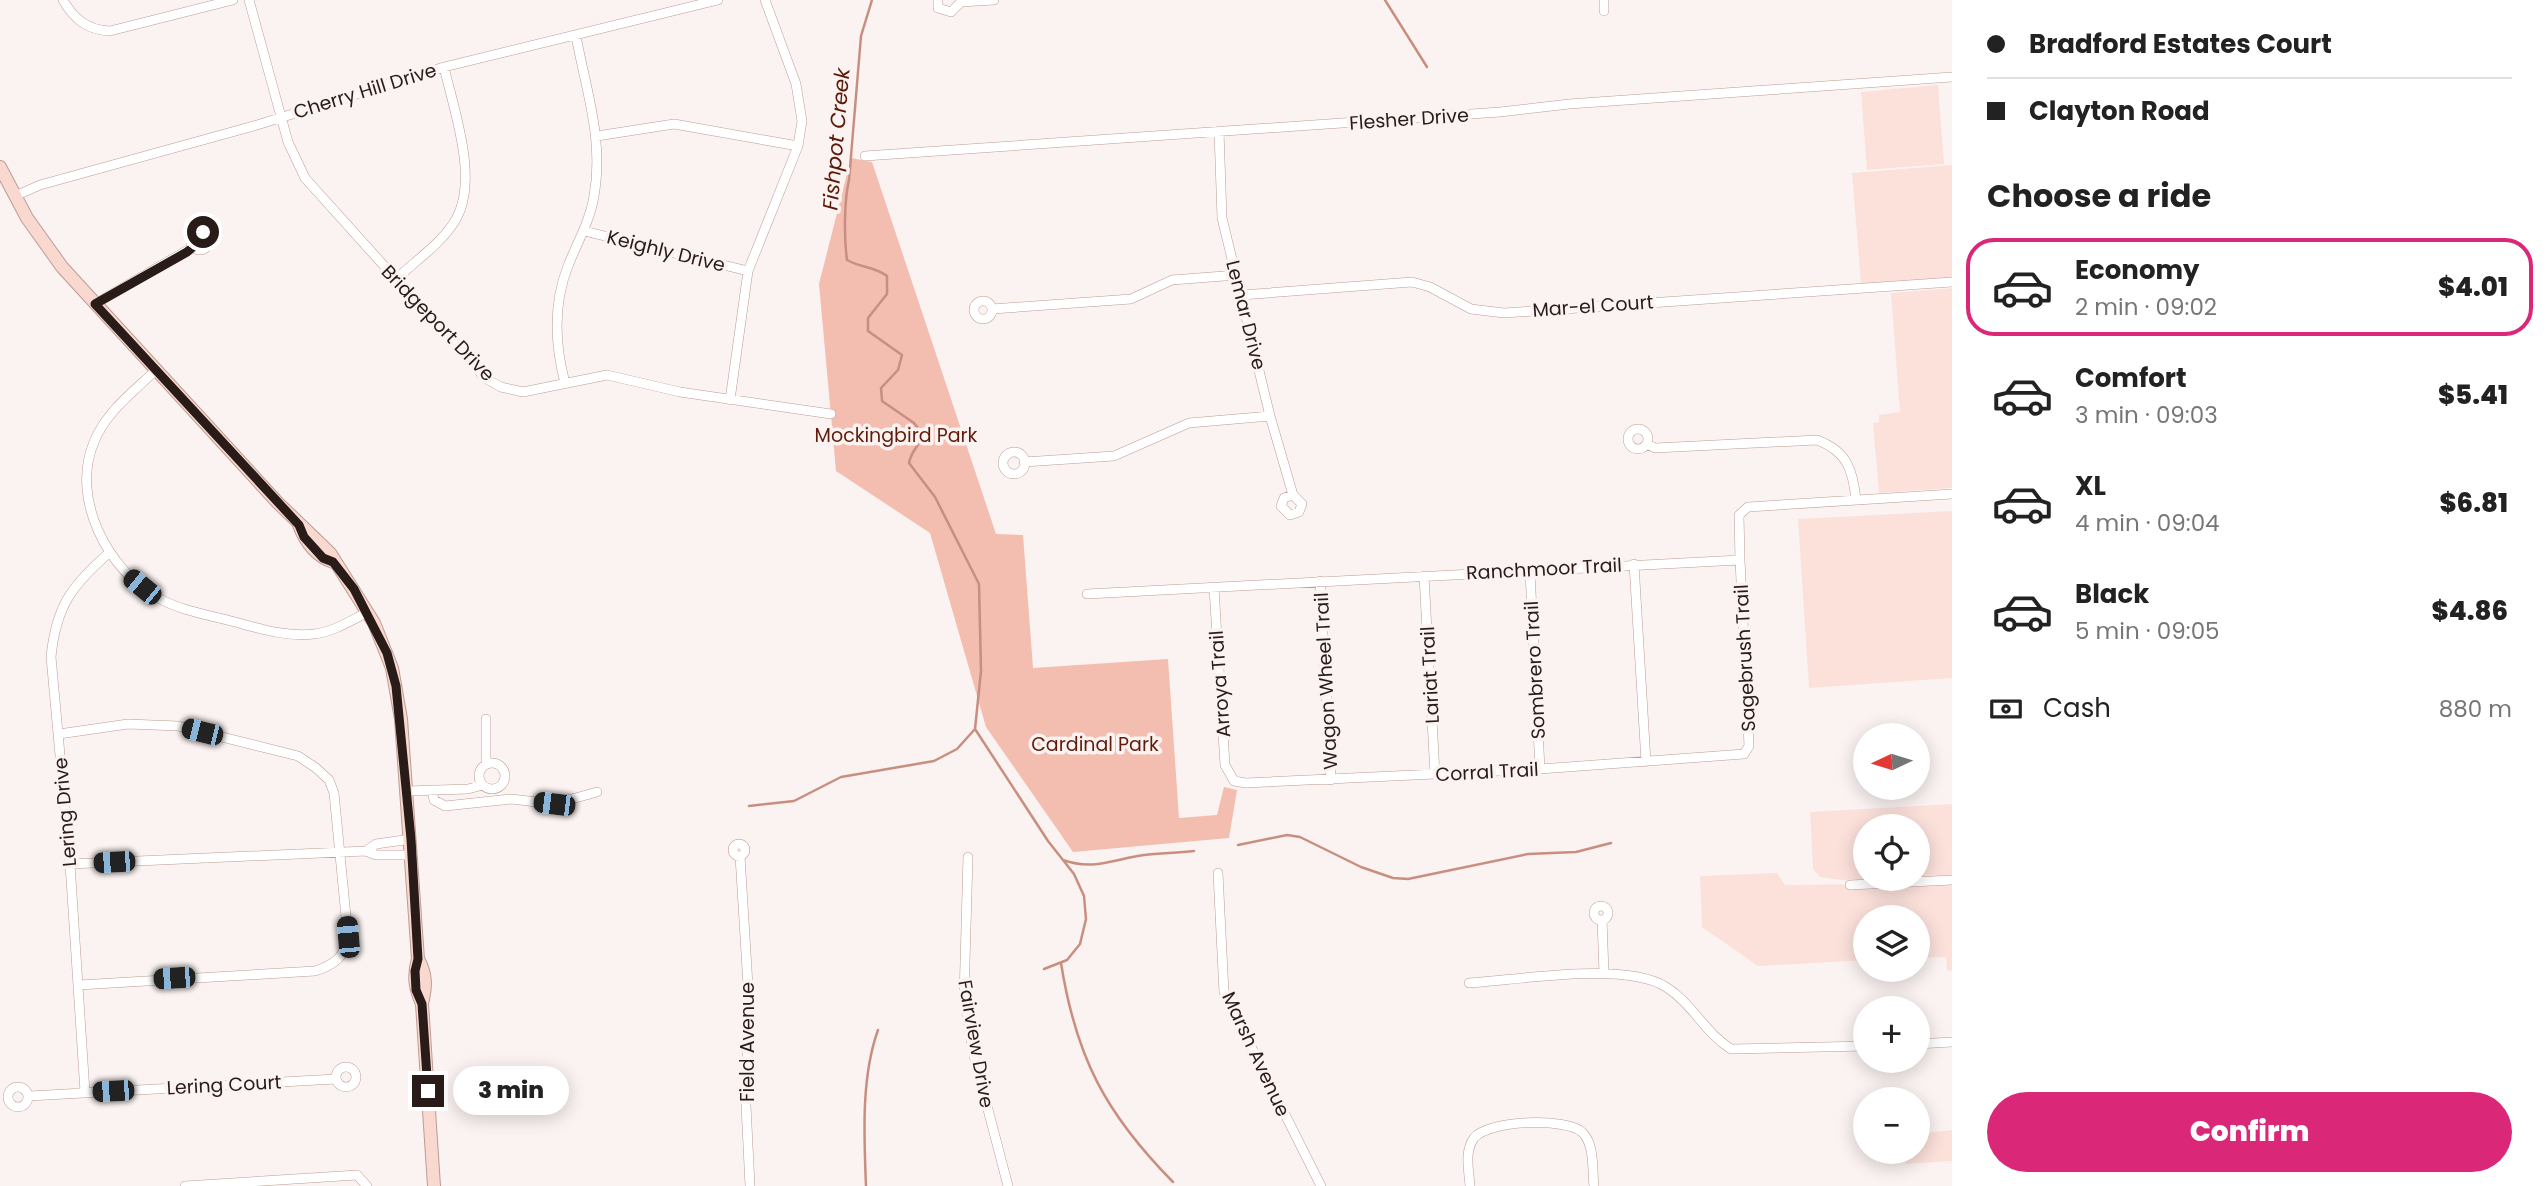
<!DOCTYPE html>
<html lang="en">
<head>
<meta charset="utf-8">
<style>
	body { margin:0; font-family:Poppins,sans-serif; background:#f6f6f6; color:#222; height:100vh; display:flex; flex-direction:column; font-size:26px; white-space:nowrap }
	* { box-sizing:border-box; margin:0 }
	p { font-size:23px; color:#767676 }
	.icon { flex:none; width:38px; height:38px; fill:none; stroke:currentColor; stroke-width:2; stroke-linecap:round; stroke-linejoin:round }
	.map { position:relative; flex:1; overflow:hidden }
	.details { display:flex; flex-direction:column; background:#fff; width:595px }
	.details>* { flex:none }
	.banner { display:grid; align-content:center; height:154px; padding:0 35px; background:#fff }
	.needle { width:46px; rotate:266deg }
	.fabs { position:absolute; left:1853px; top:723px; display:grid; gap:14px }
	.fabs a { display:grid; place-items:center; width:77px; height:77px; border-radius:50%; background:#fff; box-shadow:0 4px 18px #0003; font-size:35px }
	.end { position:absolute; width:32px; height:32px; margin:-16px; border:9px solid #281b18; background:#fff; box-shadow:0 0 0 4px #fff }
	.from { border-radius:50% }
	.bubble { position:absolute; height:49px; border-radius:24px; background:#fff; box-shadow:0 4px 18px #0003; font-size:23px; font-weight:800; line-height:49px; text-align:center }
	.car { position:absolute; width:21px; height:42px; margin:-21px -10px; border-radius:9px; box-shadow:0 0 5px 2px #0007; background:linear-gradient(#222 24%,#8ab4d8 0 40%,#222 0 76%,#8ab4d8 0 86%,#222 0) }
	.banner b { display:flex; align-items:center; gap:24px; height:66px; font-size:26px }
	.banner b+b { border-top:2px solid #e0e0e0 }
	.banner i { width:18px; height:18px; background:#222 }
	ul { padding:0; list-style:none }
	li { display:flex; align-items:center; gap:21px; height:98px; margin:0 14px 10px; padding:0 21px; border:4px solid transparent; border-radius:28px }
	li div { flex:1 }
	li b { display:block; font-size:26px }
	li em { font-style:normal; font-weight:800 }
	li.on { border-color:#db2777 }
	li>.icon { width:63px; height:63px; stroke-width:1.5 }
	h2 { padding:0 35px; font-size:32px; line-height:84px }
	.pay { display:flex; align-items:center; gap:18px; height:77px; padding:0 35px; font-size:26px }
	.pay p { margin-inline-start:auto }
	.cta { display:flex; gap:14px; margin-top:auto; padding:14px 35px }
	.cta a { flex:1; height:80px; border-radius:42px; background:#db2777; color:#fff; font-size:28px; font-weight:800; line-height:80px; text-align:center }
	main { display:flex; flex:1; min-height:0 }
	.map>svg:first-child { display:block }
	.built { fill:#fce1db }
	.green { fill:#f3bdb0 }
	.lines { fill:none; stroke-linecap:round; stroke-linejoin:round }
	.stream { stroke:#c88e80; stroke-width:2.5 }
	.minor-casing { stroke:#bd9c93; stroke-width:10 }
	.secondary-casing { stroke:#bd9c93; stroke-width:14 }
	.minor { stroke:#fff; stroke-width:9 }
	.secondary { stroke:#f9d8d0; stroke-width:12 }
	.route { stroke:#281b18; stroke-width:9 }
	.labels { text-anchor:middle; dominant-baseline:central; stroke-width:7; stroke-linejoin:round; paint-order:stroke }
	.street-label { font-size:19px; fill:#281b18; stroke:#fbf3f1 }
	.park-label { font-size:19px; fill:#611b0a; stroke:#fbf3f1 }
	.water-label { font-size:21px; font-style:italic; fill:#5c1706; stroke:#fbf3f1 }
</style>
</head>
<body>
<main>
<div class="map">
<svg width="1952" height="1186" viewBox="0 0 1952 1186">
	<rect width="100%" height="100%" fill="#fbf3f1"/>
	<path class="built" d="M1938 85 1944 164 1867 170 1861 92Z
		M1952 165V278L1861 284 1852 173Z
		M1952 288V488L1879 493 1873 423 1879 422V415L1900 412 1891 293Z
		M1952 511V678L1809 688 1798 519Z
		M1952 804V875L1918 876V826H1866V878L1870 879 1841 880 1820 877 1813 869 1810 812Z
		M1777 873 1785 885 1952 883V971L1947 970 1946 957 1918 958V917H1866L1865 960 1758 966 1702 927 1700 876Z
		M1952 1130V1161L1906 1164 1903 1152H1918V1134Z"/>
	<path class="green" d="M851 158 872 162 996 534 1023 535 1033 668 1168 659 1179 818 1217 815 1224 787 1237 790 1229 838 1073 852 986 727 930 533 836 471 819 284Z"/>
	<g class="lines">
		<path class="stream" d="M872 0 861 36 849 180C844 201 844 238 847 260 861 268 874 266 887 276V294L868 318V331L902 355 898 370 881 388 882 401 914 423 923 434C920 445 911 451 909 463L935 497 979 584 981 671 975 729 1048 841 1074 874 1084 896 1086 919 1080 944 1067 960 1044 969
			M1385 0 1427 67
			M749 806 794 801 841 777 934 761 957 749 975 729
			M1238 845 1287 835 1300 837 1361 867 1393 878 1408 879 1528 854 1576 852 1611 843
			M1063 860C1094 871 1114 859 1144 855 1161 853 1177 853 1194 851
			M1061 963C1076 1058 1106 1114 1173 1182
			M866 1186C864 1136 861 1077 878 1030"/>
		<defs>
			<path id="minor" d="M63 0C74 19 87 30 110 31L233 0
				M249 0 288 142 305 178 485 378 501 387 523 392 607 375 680 392 831 414
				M938 0V8L951 12 961 2 994 0
				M1604 0V11
				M1219 131 1222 218 1270 416 1293 495 1302 504 1299 512 1290 515 1281 506 1284 498 1293 495
				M597 136 674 124 798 146
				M865 156 1500 112 1569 104 1952 77
				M15 196 40 185 257 125 444 67 718 0
				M584 231 748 271
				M191 241a9 9 0 1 1 18 0a9 9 0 1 1-18 0Z
				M395 280C414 262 439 245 453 224 481 184 454 111 444 67
				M1241 295 1412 282 1430 287 1471 309 1504 313 1952 282
				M974 310a9 9 0 1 1 18 0a9 9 0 1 1-18 0Z
				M95 304 193 247
				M992 309 1131 299 1172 280 1237 275
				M156 370C133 392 106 412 94 442 70 499 108 570 158 598 182 611 209 615 235 622 261 629 286 637 314 634 333 632 350 621 368 612
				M565 383C555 345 553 304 568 266 577 243 590 221 594 196 604 140 586 90 576 36
				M730 400 748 271 798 146 802 121 796 84 765 0
				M1628 439a10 10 0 1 1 20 0a10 10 0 1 1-20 0Z
				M1647 444 1655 448 1817 440C1847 451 1853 470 1856 500
				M1003 463a11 11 0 1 1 22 0a11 11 0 1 1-22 0Z
				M1024 462 1114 456 1189 423 1270 416
				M1634 564 1646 762
				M1530 572 1540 769
				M1424 576 1435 774
				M1320 581 1331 780
				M1214 588 1225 765 1234 781 1246 783 1540 769 1744 754 1749 746 1740 560
				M1087 594 1740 560 1739 515 1748 507 1952 494
				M59 734 128 724 178 726 298 756 316 768 329 780 334 793 348 937C346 956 334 965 315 971L79 985
				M479 776a13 13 0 1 1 26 0a13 13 0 1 1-26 0Z
				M486 764V719
				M432 790 434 800 445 806 511 799 554 804 597 792
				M407 791 468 789 483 785
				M733 850a6 6 0 1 1 12 0a6 6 0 1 1-12 0Z
				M366 851 376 844 411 839
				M740 856 750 1018 745 1085 750 1186
				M968 857 964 998 974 1056 1008 1186
				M70 864 366 851 376 855H412
				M1218 873 1224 993 1321 1186
				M1850 885 1952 880
				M1594 913a7 7 0 1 1 14 0a7 7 0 1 1-14 0Z
				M1602 920 1604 973
				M1469 983C1519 980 1625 961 1666 987 1692 1003 1705 1033 1731 1049L1866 1046
				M1918 1044 1952 1042
				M336 1077a10 10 0 1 1 20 0a10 10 0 1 1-20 0Z
				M8 1097a10 10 0 1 1 20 0a10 10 0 1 1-20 0Z
				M85 1092 70 864 51 657C56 606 72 585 109 553
				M29 1096 336 1079
				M185 1186 357 1175 367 1186
				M1470 1186C1469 1170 1464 1152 1474 1138 1488 1120 1568 1117 1583 1133 1595 1146 1592 1170 1594 1186"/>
			<path id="secondary" d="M0 167 27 218 62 267 278 503 330 553 374 623 392 668 401 719 418 959C413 976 415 988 422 1004
				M299 525C305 541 316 556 333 562
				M418 959C427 975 426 987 422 1004L434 1186"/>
		</defs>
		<use href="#minor" class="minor-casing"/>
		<use href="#secondary" class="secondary-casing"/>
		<use href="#minor" class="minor"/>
		<use href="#secondary" class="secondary"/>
	</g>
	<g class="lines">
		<path class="route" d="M203 232 192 236 193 247 187 252 95 304 299 525 304 537 323 558 333 562 354 589 387 653 396 686 411 839 418 959 415 971 416 990 422 1004 428 1091"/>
	</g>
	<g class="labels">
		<g class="street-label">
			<text transform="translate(365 91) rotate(-17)">Cherry Hill Drive</text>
			<text transform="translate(1409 119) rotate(-4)">Flesher Drive</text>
			<text transform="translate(666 251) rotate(14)">Keighly Drive</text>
			<text transform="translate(1593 306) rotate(-4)">Mar-el Court</text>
			<text transform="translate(1246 315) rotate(76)">Lemar Drive</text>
			<text transform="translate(438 323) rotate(46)">Bridgeport Drive</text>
			<text transform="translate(1544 569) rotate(-3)">Ranchmoor Trail</text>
			<text transform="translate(1745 658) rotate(-93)">Sagebrush Trail</text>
			<text transform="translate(1535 670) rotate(-93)">Sombrero Trail</text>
			<text transform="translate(1430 675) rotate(-93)">Lariat Trail</text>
			<text transform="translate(1326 681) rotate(-93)">Wagon Wheel Trail</text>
			<text transform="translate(1220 684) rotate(-94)">Arroya Trail</text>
			<text transform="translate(1487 772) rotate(-3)">Corral Trail</text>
			<text transform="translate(65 812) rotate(-95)">Lering Drive</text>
			<text transform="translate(747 1042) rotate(-90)">Field Avenue</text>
			<text transform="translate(976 1044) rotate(80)">Fairview Drive</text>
			<text transform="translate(1256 1054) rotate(65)">Marsh Avenue</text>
			<text transform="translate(224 1085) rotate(-3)">Lering Court</text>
		</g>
		<g class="park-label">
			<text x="896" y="435">Mockingbird Park</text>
			<text x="1095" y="744">Cardinal Park</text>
		</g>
		<g class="water-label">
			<text transform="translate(836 139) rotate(-85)">Fishpot Creek</text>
		</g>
	</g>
</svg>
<div class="fabs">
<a><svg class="needle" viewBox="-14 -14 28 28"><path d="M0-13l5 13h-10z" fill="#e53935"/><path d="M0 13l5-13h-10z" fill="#767676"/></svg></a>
<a><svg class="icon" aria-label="locate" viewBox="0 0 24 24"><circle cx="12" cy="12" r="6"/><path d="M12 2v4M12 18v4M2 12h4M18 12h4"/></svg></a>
<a><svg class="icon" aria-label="layers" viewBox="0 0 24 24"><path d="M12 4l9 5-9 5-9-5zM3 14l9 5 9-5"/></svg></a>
<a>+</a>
<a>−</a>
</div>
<i class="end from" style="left:203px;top:232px"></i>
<i class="end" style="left:428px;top:1091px"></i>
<div class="bubble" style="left:453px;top:1066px;width:116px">3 min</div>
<i class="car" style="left:142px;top:587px;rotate:309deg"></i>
<i class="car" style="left:202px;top:732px;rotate:284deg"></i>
<i class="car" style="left:554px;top:804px;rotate:277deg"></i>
<i class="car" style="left:114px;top:862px;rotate:267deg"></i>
<i class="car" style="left:348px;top:937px;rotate:355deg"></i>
<i class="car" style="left:174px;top:978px;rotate:266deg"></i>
<i class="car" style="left:113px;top:1091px;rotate:267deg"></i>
</div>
<section class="details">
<div class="banner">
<b><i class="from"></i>Bradford Estates Court</b>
<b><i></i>Clayton Road</b>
</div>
<h2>Choose a ride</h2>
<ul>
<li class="on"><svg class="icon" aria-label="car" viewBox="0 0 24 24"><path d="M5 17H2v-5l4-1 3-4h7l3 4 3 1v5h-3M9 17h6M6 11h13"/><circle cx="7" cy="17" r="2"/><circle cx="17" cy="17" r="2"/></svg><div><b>Economy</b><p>2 min · 09:02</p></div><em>$4.01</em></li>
<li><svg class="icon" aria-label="car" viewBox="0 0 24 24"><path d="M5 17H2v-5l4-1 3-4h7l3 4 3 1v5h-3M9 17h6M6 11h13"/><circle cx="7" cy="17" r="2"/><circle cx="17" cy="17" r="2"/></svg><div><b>Comfort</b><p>3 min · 09:03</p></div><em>$5.41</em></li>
<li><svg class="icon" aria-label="car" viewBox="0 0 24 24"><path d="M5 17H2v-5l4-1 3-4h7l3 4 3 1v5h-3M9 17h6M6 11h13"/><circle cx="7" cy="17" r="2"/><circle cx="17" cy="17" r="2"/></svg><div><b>XL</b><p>4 min · 09:04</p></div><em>$6.81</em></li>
<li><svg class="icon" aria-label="car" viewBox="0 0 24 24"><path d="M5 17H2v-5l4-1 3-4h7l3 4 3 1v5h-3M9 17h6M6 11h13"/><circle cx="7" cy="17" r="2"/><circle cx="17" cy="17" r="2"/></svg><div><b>Black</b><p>5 min · 09:05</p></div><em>$4.86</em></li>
</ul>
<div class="pay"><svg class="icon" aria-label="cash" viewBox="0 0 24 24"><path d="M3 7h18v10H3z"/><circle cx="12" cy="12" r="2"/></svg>Cash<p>880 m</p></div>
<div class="cta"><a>Confirm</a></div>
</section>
</main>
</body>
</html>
